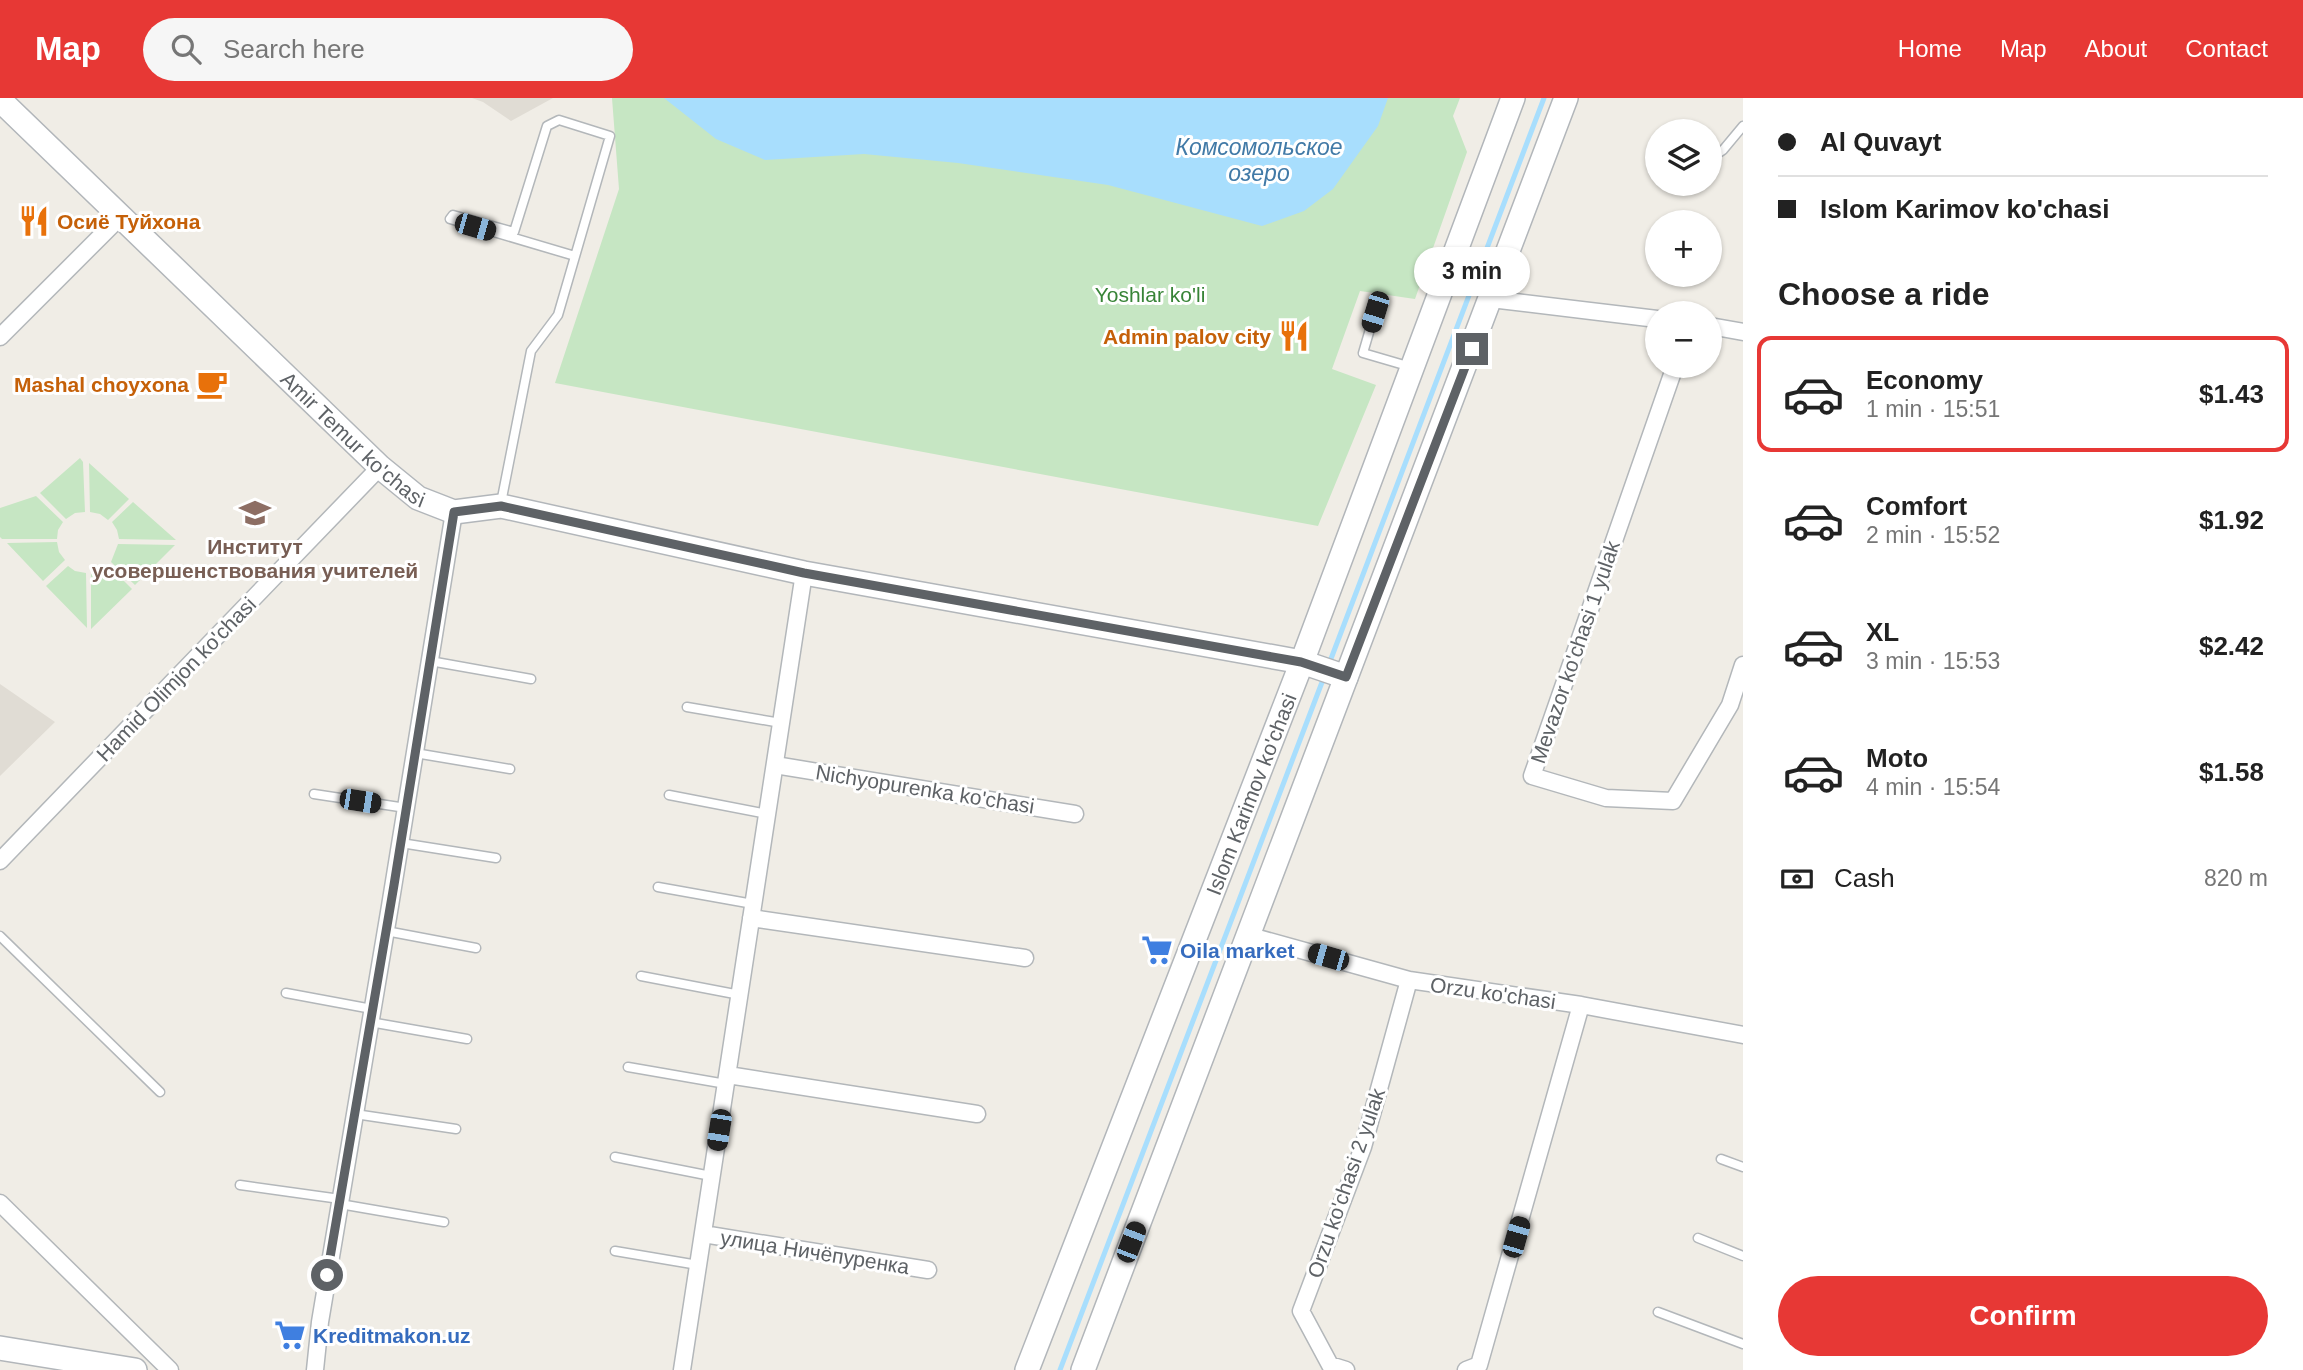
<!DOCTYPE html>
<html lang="en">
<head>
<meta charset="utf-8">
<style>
	body { margin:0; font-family:Helvetica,sans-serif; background:#f6f6f6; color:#222; height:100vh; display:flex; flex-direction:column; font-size:26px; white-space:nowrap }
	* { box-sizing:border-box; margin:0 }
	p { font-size:23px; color:#767676 }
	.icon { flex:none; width:38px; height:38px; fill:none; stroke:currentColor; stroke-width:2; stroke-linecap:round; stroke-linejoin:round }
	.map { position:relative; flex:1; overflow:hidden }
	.side { display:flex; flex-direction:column; background:#fff; width:560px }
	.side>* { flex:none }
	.hud { display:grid; align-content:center; height:154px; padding:0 35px; background:#fff }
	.tools { position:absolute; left:1645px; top:21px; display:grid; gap:14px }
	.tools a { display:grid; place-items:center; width:77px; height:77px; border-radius:50%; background:#fff; box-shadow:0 2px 5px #0004; font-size:35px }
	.end { position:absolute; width:32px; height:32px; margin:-16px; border:9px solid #5e6266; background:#fff; box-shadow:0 0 0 4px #fff }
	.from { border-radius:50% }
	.bubble { position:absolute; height:49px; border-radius:24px; background:#fff; box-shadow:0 2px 5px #0004; font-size:23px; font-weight:600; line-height:49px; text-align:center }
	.car { position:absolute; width:21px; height:42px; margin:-21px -10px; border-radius:9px; box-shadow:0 0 5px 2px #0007; background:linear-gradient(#222 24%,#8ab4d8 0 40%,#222 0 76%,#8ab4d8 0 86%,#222 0) }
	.hud b { display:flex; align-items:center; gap:24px; height:66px; font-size:26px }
	.hud b+b { border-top:2px solid #e0e0e0 }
	.hud i { width:18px; height:18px; background:#222 }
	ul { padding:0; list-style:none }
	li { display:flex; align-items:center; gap:21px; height:116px; margin:0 14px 10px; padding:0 21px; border:4px solid transparent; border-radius:14px }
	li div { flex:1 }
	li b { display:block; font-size:26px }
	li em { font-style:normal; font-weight:600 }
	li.selected { border-color:#e73835 }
	li>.icon { width:63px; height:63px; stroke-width:1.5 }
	h2 { padding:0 35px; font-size:32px; line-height:84px }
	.pay { display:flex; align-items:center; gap:18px; height:77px; padding:0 35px; font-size:26px }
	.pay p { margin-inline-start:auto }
	.action { display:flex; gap:14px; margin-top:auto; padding:14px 35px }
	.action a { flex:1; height:80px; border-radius:42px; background:#e73835; color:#fff; font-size:28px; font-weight:600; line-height:80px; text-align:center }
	header { display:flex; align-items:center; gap:42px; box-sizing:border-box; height:98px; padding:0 35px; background:#e73835; color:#fff }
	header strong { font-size:33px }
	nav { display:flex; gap:38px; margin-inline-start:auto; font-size:24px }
	.search { width:490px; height:63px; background:#f6f6f6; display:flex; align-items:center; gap:18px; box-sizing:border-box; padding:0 24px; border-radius:38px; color:#767676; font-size:26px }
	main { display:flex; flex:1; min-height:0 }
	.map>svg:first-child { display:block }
	.education { fill:#e0dcd4 }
	.green { fill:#c6e6c3 }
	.water { fill:#a8defd }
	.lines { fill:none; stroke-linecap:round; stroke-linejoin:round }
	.stream { stroke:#a8defd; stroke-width:5 }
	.lane-casing { stroke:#b3b7ba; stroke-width:11 }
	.street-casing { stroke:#b3b7ba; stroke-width:19 }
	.secondary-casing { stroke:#b2b6ba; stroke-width:26 }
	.lane { stroke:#fff; stroke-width:8 }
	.street { stroke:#fff; stroke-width:16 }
	.secondary { stroke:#fff; stroke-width:23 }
	.route { stroke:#5e6266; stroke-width:9 }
	.labels { text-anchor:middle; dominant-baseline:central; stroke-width:6; stroke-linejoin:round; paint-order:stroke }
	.food-label { font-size:21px; font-weight:bold; fill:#c56008; stroke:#fff; text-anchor:end }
	.park-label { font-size:21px; fill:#388437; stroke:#fff }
	.street-label { font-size:21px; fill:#5e6266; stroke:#fff }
	.education-label { font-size:21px; font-weight:bold; fill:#785e54; stroke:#fff }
	.shop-label { font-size:21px; font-weight:bold; fill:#366cbe; stroke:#fff; text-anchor:start }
	.water-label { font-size:23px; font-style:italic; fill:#417aa7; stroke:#fff }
</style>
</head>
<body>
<header>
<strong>Map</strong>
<div class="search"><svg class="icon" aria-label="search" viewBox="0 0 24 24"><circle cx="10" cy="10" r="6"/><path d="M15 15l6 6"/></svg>Search here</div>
<nav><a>Home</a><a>Map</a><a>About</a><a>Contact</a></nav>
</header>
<main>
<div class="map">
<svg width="1743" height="1272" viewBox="0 0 1743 1272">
	<rect width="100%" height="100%" fill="#f0ede6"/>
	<path class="education" d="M472 0H553L511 23 483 4Z
		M0 586 55 624 0 678Z"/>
	<path class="green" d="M612 0H1460L1453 18 1467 54 1415 201 1360 193 1332 271 1376 287 1318 428 555 285 619 91Z
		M80 360 83 364 85 414 75 415 66 421 40 395Z
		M89 365 129 401 108 422 100 416 90 414Z
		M36 398 63 424 58 432 57 441H2L0 439V410Z
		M133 404 176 442 119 441 117 432 112 424Z
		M57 444 59 454 65 462 43 483 7 445Z
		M118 446 175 447 135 487 111 464Z
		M108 467 132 491 91 531V476L100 474Z
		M68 468 75 473 86 475 87 530 46 488Z"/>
	<path class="water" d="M664 0H1388L1378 28 1333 91 1304 113 1262 128 1108 87 958 65 864 56 765 62 716 41Z"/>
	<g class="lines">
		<path class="stream" d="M1329 566 1544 0
			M1060 1272 1324 579"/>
		<defs>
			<path id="lane" d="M1710 61 1723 52 1743 28
				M1375 214 1363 255 1411 269
				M501 405 531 253 558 217 610 38 559 22 547 28 514 134 453 117 450 121 575 158
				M430 563 531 581
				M687 609 781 625
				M415 655 510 671
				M314 696 406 710
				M669 697 767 716
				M401 745 496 760
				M658 789 753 806
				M386 833 476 850
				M0 838 160 994
				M641 878 740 897
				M286 895 372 911
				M370 924 467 941
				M628 969 726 986
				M355 1016 456 1031
				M615 1059 711 1078
				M1721 1061 1743 1069
				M240 1087 340 1101
				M340 1106 444 1124
				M1698 1140 1743 1158
				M615 1153 698 1167
				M1658 1214 1743 1246"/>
			<path id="street" d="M1491 201 1657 221
				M1710 228 1743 234
				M0 239 120 119
				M1675 268 1532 678 1606 700 1673 703 1730 607 1743 567
				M775 667 1075 716
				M0 763 380 369
				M751 820 1025 860
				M1247 837 1409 882 1581 907 1743 937
				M728 977 977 1016
				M0 1105 170 1272
				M703 1136 928 1172
				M315 1272 320 1224 390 808 454 414
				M682 1272 804 475
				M1346 1272 1330 1267 1301 1213 1363 1049 1409 882
				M1466 1272 1479 1267 1581 907"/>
			<g id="secondary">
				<path id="s1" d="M0 2 380 369 418 400 454 414 501 408 804 475 1302 564 1346 579"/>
				<path d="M0 1250 135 1272"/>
				<path id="s2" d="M1027 1272 1302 564 1513 0"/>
				<path d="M1083 1272 1566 0"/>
			</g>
		</defs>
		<use href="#lane" class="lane-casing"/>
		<use href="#street" class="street-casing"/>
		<use href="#secondary" class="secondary-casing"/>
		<use href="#lane" class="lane"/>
		<use href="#street" class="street"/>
		<use href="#secondary" class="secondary"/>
	</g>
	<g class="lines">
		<path class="route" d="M327 1177 394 787 454 414 501 408 804 475 1301 564 1346 579 1472 251"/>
	</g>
	<defs>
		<symbol id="restaurant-bare" viewBox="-9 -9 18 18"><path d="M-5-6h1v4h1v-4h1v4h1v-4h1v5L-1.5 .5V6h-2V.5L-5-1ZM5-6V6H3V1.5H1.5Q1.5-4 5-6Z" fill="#e8710a" stroke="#fff" stroke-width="2.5" paint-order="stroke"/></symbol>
		<symbol id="cafe-bare" viewBox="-9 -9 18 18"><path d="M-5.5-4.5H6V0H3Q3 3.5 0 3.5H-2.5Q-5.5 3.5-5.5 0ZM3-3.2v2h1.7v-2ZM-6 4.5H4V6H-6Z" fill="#e8710a" stroke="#fff" stroke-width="2.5" paint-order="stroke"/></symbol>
		<symbol id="university-bare" viewBox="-9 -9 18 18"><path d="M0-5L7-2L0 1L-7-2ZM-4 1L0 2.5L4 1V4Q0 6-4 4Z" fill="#8d6e63" stroke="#fff" stroke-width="2.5" paint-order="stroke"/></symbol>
		<symbol id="supermarket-bare" viewBox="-9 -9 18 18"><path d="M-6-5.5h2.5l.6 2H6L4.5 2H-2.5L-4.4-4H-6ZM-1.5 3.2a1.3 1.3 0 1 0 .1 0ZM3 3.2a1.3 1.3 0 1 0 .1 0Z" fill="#3f7fe0" stroke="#fff" stroke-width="2.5" paint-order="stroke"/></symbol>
	</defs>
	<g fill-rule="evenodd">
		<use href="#restaurant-bare" x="12" y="101" width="44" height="44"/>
		<use href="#restaurant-bare" x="1272" y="216" width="44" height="44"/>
		<use href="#cafe-bare" x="190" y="264" width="44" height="44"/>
		<use href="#university-bare" x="233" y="393" width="44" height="44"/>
		<use href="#supermarket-bare" x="1135" y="830" width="44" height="44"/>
		<use href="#supermarket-bare" x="268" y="1215" width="44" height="44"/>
	</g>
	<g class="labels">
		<g class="food-label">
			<text x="57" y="123" text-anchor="start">Осиё Туйхона</text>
			<text x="1271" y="238">Admin palov city</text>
			<text x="189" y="286">Mashal choyxona</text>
		</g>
		<g class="park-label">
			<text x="1150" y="196">Yoshlar ko'li</text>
		</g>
		<g class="street-label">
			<text stroke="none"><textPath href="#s1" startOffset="490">Amir Temur ko'chasi</textPath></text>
			<text transform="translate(1575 554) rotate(-71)">Mevazor ko'chasi 1 yulak</text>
			<text transform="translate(176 581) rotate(-46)">Hamid Olimjon ko'chasi</text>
			<text transform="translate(925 691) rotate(9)">Nichyopurenka ko'chasi</text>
			<text stroke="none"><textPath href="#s2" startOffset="618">Islom Karimov ko'chasi</textPath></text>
			<text transform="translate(1493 895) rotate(8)">Orzu ko'chasi</text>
			<text transform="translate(1346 1085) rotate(-71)">Orzu ko'chasi 2 yulak</text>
			<text transform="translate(815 1154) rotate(9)">улица Ничёпуренка</text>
		</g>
		<g class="education-label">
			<text x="255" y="448">Институт<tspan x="255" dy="24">усовершенствования учителей</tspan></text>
		</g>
		<g class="shop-label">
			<text x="1180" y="852">Oila market</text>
			<text x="313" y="1237">Kreditmakon.uz</text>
		</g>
		<g class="water-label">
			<text x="1259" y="49">Комсомольское<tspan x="1259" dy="26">озеро</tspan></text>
		</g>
	</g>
</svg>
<div class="tools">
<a><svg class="icon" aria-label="layers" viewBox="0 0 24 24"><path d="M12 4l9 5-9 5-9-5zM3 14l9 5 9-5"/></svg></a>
<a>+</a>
<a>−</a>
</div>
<i class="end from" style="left:327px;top:1177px"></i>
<i class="end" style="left:1472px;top:251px"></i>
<div class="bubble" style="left:1414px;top:149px;width:116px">3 min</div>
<i class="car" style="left:475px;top:129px;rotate:106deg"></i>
<i class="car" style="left:1375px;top:214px;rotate:197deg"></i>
<i class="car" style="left:360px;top:703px;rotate:99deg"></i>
<i class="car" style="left:1328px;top:859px;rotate:286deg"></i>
<i class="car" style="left:719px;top:1032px;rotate:189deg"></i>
<i class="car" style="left:1516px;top:1139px;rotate:16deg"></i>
<i class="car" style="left:1131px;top:1144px;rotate:21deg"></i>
</div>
<section class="side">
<div class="hud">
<b><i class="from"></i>Al Quvayt</b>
<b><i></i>Islom Karimov ko'chasi</b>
</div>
<h2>Choose a ride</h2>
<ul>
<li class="selected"><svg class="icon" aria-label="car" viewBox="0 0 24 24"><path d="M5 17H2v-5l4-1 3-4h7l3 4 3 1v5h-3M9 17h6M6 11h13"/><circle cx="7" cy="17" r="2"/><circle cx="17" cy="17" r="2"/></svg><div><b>Economy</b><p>1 min · 15:51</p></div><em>$1.43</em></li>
<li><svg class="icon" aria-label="car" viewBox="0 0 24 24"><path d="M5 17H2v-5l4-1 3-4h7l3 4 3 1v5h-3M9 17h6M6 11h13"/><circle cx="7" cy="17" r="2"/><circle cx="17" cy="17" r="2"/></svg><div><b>Comfort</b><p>2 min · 15:52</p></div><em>$1.92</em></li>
<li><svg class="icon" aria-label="car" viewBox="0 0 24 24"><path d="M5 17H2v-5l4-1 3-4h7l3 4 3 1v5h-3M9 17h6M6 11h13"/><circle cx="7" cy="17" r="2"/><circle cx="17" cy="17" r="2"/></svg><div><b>XL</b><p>3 min · 15:53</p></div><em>$2.42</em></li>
<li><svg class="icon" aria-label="car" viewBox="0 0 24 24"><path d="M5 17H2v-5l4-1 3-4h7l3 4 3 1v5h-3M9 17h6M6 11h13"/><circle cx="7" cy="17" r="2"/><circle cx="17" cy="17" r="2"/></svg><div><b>Moto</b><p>4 min · 15:54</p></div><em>$1.58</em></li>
</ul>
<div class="pay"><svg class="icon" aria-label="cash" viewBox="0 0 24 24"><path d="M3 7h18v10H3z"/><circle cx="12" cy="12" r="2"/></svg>Cash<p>820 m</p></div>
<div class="action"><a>Confirm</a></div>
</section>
</main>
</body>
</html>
